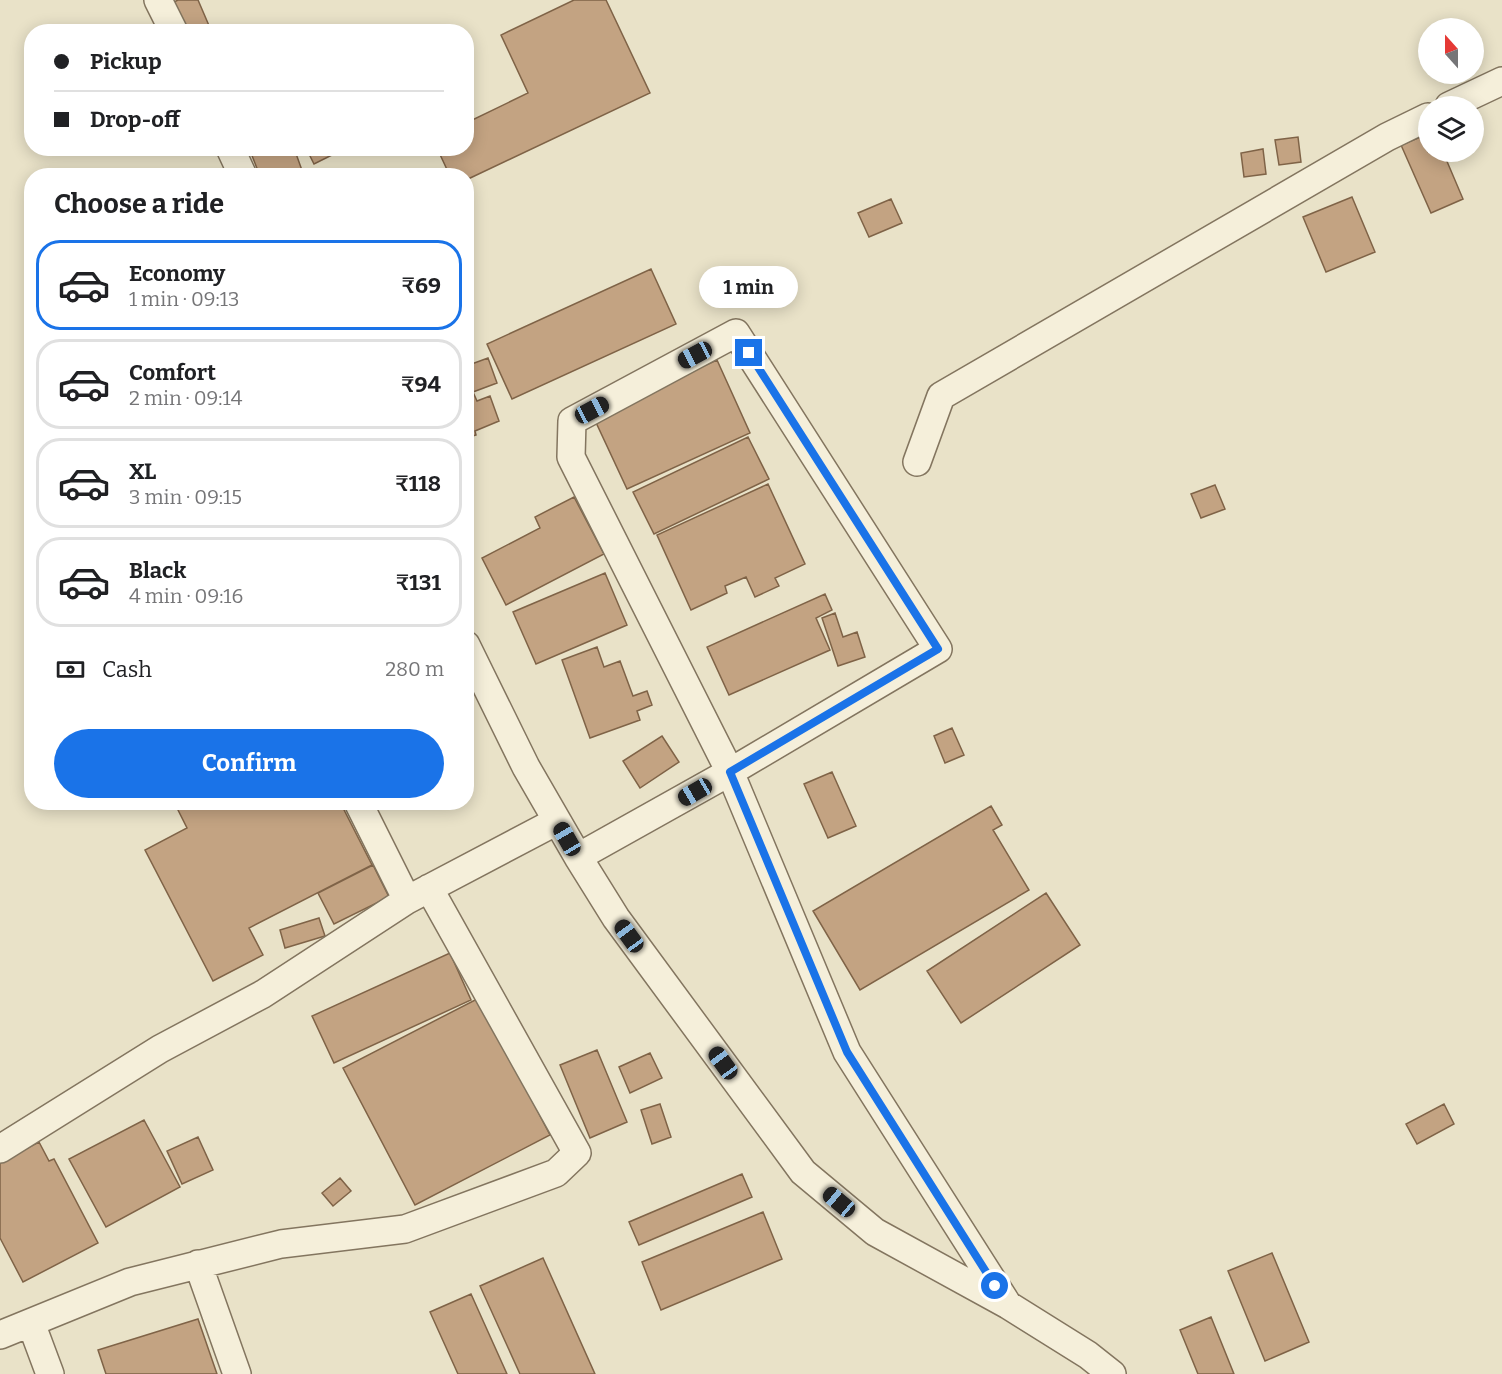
<!DOCTYPE html>
<html lang="en">
<head>
<meta charset="utf-8">
<style>
	body { margin:0; font-family:Bitter,serif; background:#f6f6f6; color:#202124; height:100vh; display:flex; flex-direction:column; font-size:22px; white-space:nowrap }
	* { box-sizing:border-box; margin:0 }
	p { font-size:20px; color:#757577 }
	.icon { flex:none; width:33px; height:33px; fill:none; stroke:currentColor; stroke-width:2; stroke-linecap:round; stroke-linejoin:round }
	.map { position:relative; flex:1; overflow:hidden }
	.drawer { position:absolute; left:24px; top:168px; width:450px; height:642px; display:flex; flex-direction:column; background:#fff; border-radius:24px; box-shadow:0 3px 15px #0003 }
	.drawer>* { flex:none }
	.top-card { position:absolute; left:24px; top:24px; width:450px; height:132px; border-radius:24px; box-shadow:0 3px 15px #0003; display:grid; align-content:center; height:132px; padding:0 30px; background:#fff }
	.needle { width:39px; rotate:339deg }
	.fabs { position:absolute; left:1418px; top:18px; display:grid; gap:12px }
	.fabs a { display:grid; place-items:center; width:66px; height:66px; border-radius:50%; background:#fff; box-shadow:0 3px 15px #0003; font-size:30px }
	.end { position:absolute; width:27px; height:27px; margin:-14px; border:8px solid #1a73e8; background:#fff; box-shadow:0 0 0 3px #fff }
	.from { border-radius:50% }
	.bubble { position:absolute; height:42px; border-radius:21px; background:#fff; box-shadow:0 3px 15px #0003; font-size:20px; font-weight:700; line-height:42px; text-align:center }
	.car { position:absolute; width:18px; height:36px; margin:-18px -9px; border-radius:8px; box-shadow:0 0 4px 2px #0007; background:linear-gradient(#222 24%,#8ab4d8 0 40%,#222 0 76%,#8ab4d8 0 86%,#222 0) }
	.top-card b { display:flex; align-items:center; gap:21px; height:57px; font-size:22px }
	.top-card b+b { border-top:2px solid #e0e0e0 }
	.top-card i { width:15px; height:15px; background:#202124 }
	ul { padding:0; list-style:none }
	li { display:flex; align-items:center; gap:18px; height:90px; margin:0 12px 9px; padding:0 18px; border:3px solid #e0e0e0; border-radius:24px }
	li div { flex:1 }
	li b { display:block; font-size:22px }
	li em { font-style:normal; font-weight:700 }
	li.selected { border-color:#1a73e8 }
	li>.icon { width:54px; height:54px; stroke-width:1.5 }
	h2 { padding:0 30px; font-size:27px; line-height:72px }
	.pay { display:flex; align-items:center; gap:15px; height:66px; padding:0 30px; font-size:22px }
	.pay p { margin-inline-start:auto }
	.cta { display:flex; gap:12px; margin-top:auto; padding:12px 30px }
	.cta a { flex:1; height:69px; border-radius:36px; background:#1a73e8; color:#fff; font-size:24px; font-weight:700; line-height:69px; text-align:center }
	.map>svg:first-child { display:block }
	.building { fill:#c3a382; stroke:#7f6347; stroke-width:1.5 }
	.lines { fill:none; stroke-linecap:round; stroke-linejoin:round }
	.minor-casing { stroke:#83755f; stroke-width:30 }
	.minor { stroke:#f5efda; stroke-width:27 }
	.route { stroke:#1a73e8; stroke-width:8 }
</style>
</head>
<body>
<div class="map">
<svg width="1502" height="1374" viewBox="0 0 1502 1374">
	<rect width="100%" height="100%" fill="#e9e2c8"/>
	<path class="building" d="M178 0H198L210 28 203 32H187L174 2Z
		M574 0H606L650 93 466 180V176H450L437 148H466V123L528 93 501 35Z
		M1428 134V152H1443L1463 199 1431 213 1401 145Z
		M1298 137 1301 162 1279 165 1275 140Z
		M249 148H294L304 176H260Z
		M306 148H346L314 164Z
		M1263 149 1266 174 1244 177 1241 153Z
		M1352 197 1375 252 1326 272 1303 217Z
		M891 199 902 223 869 237 858 213Z
		M651 269 676 324 512 399 487 344Z
		M488 358 497 383 473 392 477 401 490 396 499 421 475 431 476 435 466 438V366Z
		M717 360 750 433 627 489 593 416Z
		M748 437 769 479 654 534 633 492Z
		M768 484 805 564 775 578 779 586 755 597 746 577 725 586 727 593 691 610 657 535Z
		M1215 485 1225 509 1201 518 1191 494Z
		M574 497 604 554 506 605 482 558 540 528 535 517Z
		M605 573 627 625 536 664 513 612Z
		M825 594 832 610 816 618 830 650 729 695 707 647Z
		M835 613 843 637 857 632 865 657 838 666 822 618Z
		M597 647 604 667 620 661 633 696 647 691 652 705 637 711 640 720 590 738 562 660Z
		M952 728 964 755 945 763 934 736Z
		M662 736 679 762 640 788 623 761Z
		M832 772 856 826 828 838 804 784Z
		M174 802H340L372 865 249 928 263 955 213 981 145 850 187 828Z
		M991 806 1002 825 993 830 1029 890 860 990 813 911Z
		M373 865 389 897 334 924 318 893Z
		M1046 893 1080 945 961 1023 927 971Z
		M319 918 325 936 285 948 280 930Z
		M450 953 471 1000 334 1063 312 1016Z
		M479 998 550 1135 415 1205 343 1068Z
		M597 1050 627 1122 590 1138 560 1065Z
		M650 1053 662 1078 630 1093 619 1067Z
		M660 1104 671 1137 652 1144 641 1110Z
		M1444 1104 1454 1124 1417 1144 1406 1124Z
		M144 1120 180 1187 106 1227 69 1159Z
		M198 1137 213 1170 182 1184 167 1151Z
		M39 1142 49 1161 54 1159 98 1243 23 1282 0 1238V1162Z
		M742 1174 752 1197 639 1245 629 1222Z
		M340 1178 351 1191 333 1206 322 1193Z
		M763 1212 782 1259 661 1310 642 1262Z
		M1272 1253 1309 1342 1265 1361 1228 1271Z
		M543 1258 595 1374H520L480 1286Z
		M471 1294 507 1374H458L430 1312Z
		M1211 1317 1234 1374H1198L1180 1330Z
		M198 1319 217 1374H106L98 1350Z"/>
	<g class="lines">
		<defs>
			<path id="minor" d="M158 0 174 32
				M1449 106 1502 81
				M230 148 243 176
				M917 462 941 396 1387 137 1428 117
				M466 645 526 767 578 857
				M358 802 407 900
				M0 1149 160 1049 263 994 407 900 557 821
				M198 1264 237 1374
				M1008 1305 847 1052 730 772 571 457 572 421 736 333 938 649 730 772 578 857 616 918 803 1172 875 1232 1008 1305 1088 1355 1112 1374
				M31 1323 50 1374
				M0 1335 130 1282 281 1244 405 1229 556 1173 577 1153 429 888"/>
		</defs>
		<use href="#minor" class="minor-casing"/>
		<use href="#minor" class="minor"/>
	</g>
	<g class="lines">
		<path class="route" d="M749 353 938 649 730 772 847 1052 995 1286"/>
	</g>
</svg>
<div class="fabs">
<a><svg class="needle" viewBox="-14 -14 28 28"><path d="M0-13l5 13h-10z" fill="#e53935"/><path d="M0 13l5-13h-10z" fill="#757577"/></svg></a>
<a><svg class="icon" aria-label="layers" viewBox="0 0 24 24"><path d="M12 4l9 5-9 5-9-5zM3 14l9 5 9-5"/></svg></a>
</div>
<i class="end from" style="left:995px;top:1286px"></i>
<i class="end" style="left:749px;top:353px"></i>
<div class="bubble" style="left:699px;top:266px;width:99px">1 min</div>
<i class="car" style="left:695px;top:355px;rotate:242deg"></i>
<i class="car" style="left:592px;top:410px;rotate:62deg"></i>
<i class="car" style="left:695px;top:792px;rotate:240deg"></i>
<i class="car" style="left:567px;top:839px;rotate:330deg"></i>
<i class="car" style="left:629px;top:936px;rotate:324deg"></i>
<i class="car" style="left:723px;top:1063px;rotate:324deg"></i>
<i class="car" style="left:839px;top:1202px;rotate:310deg"></i>
<div class="top-card">
<b><i class="from"></i>Pickup</b>
<b><i></i>Drop-off</b>
</div>
<section class="drawer">
<h2>Choose a ride</h2>
<ul>
<li class="selected"><svg class="icon" aria-label="car" viewBox="0 0 24 24"><path d="M5 17H2v-5l4-1 3-4h7l3 4 3 1v5h-3M9 17h6M6 11h13"/><circle cx="7" cy="17" r="2"/><circle cx="17" cy="17" r="2"/></svg><div><b>Economy</b><p>1 min · 09:13</p></div><em>₹69</em></li>
<li><svg class="icon" aria-label="car" viewBox="0 0 24 24"><path d="M5 17H2v-5l4-1 3-4h7l3 4 3 1v5h-3M9 17h6M6 11h13"/><circle cx="7" cy="17" r="2"/><circle cx="17" cy="17" r="2"/></svg><div><b>Comfort</b><p>2 min · 09:14</p></div><em>₹94</em></li>
<li><svg class="icon" aria-label="car" viewBox="0 0 24 24"><path d="M5 17H2v-5l4-1 3-4h7l3 4 3 1v5h-3M9 17h6M6 11h13"/><circle cx="7" cy="17" r="2"/><circle cx="17" cy="17" r="2"/></svg><div><b>XL</b><p>3 min · 09:15</p></div><em>₹118</em></li>
<li><svg class="icon" aria-label="car" viewBox="0 0 24 24"><path d="M5 17H2v-5l4-1 3-4h7l3 4 3 1v5h-3M9 17h6M6 11h13"/><circle cx="7" cy="17" r="2"/><circle cx="17" cy="17" r="2"/></svg><div><b>Black</b><p>4 min · 09:16</p></div><em>₹131</em></li>
</ul>
<div class="pay"><svg class="icon" aria-label="cash" viewBox="0 0 24 24"><path d="M3 7h18v10H3z"/><circle cx="12" cy="12" r="2"/></svg>Cash<p>280 m</p></div>
<div class="cta"><a>Confirm</a></div>
</section>
</div>
</body>
</html>
